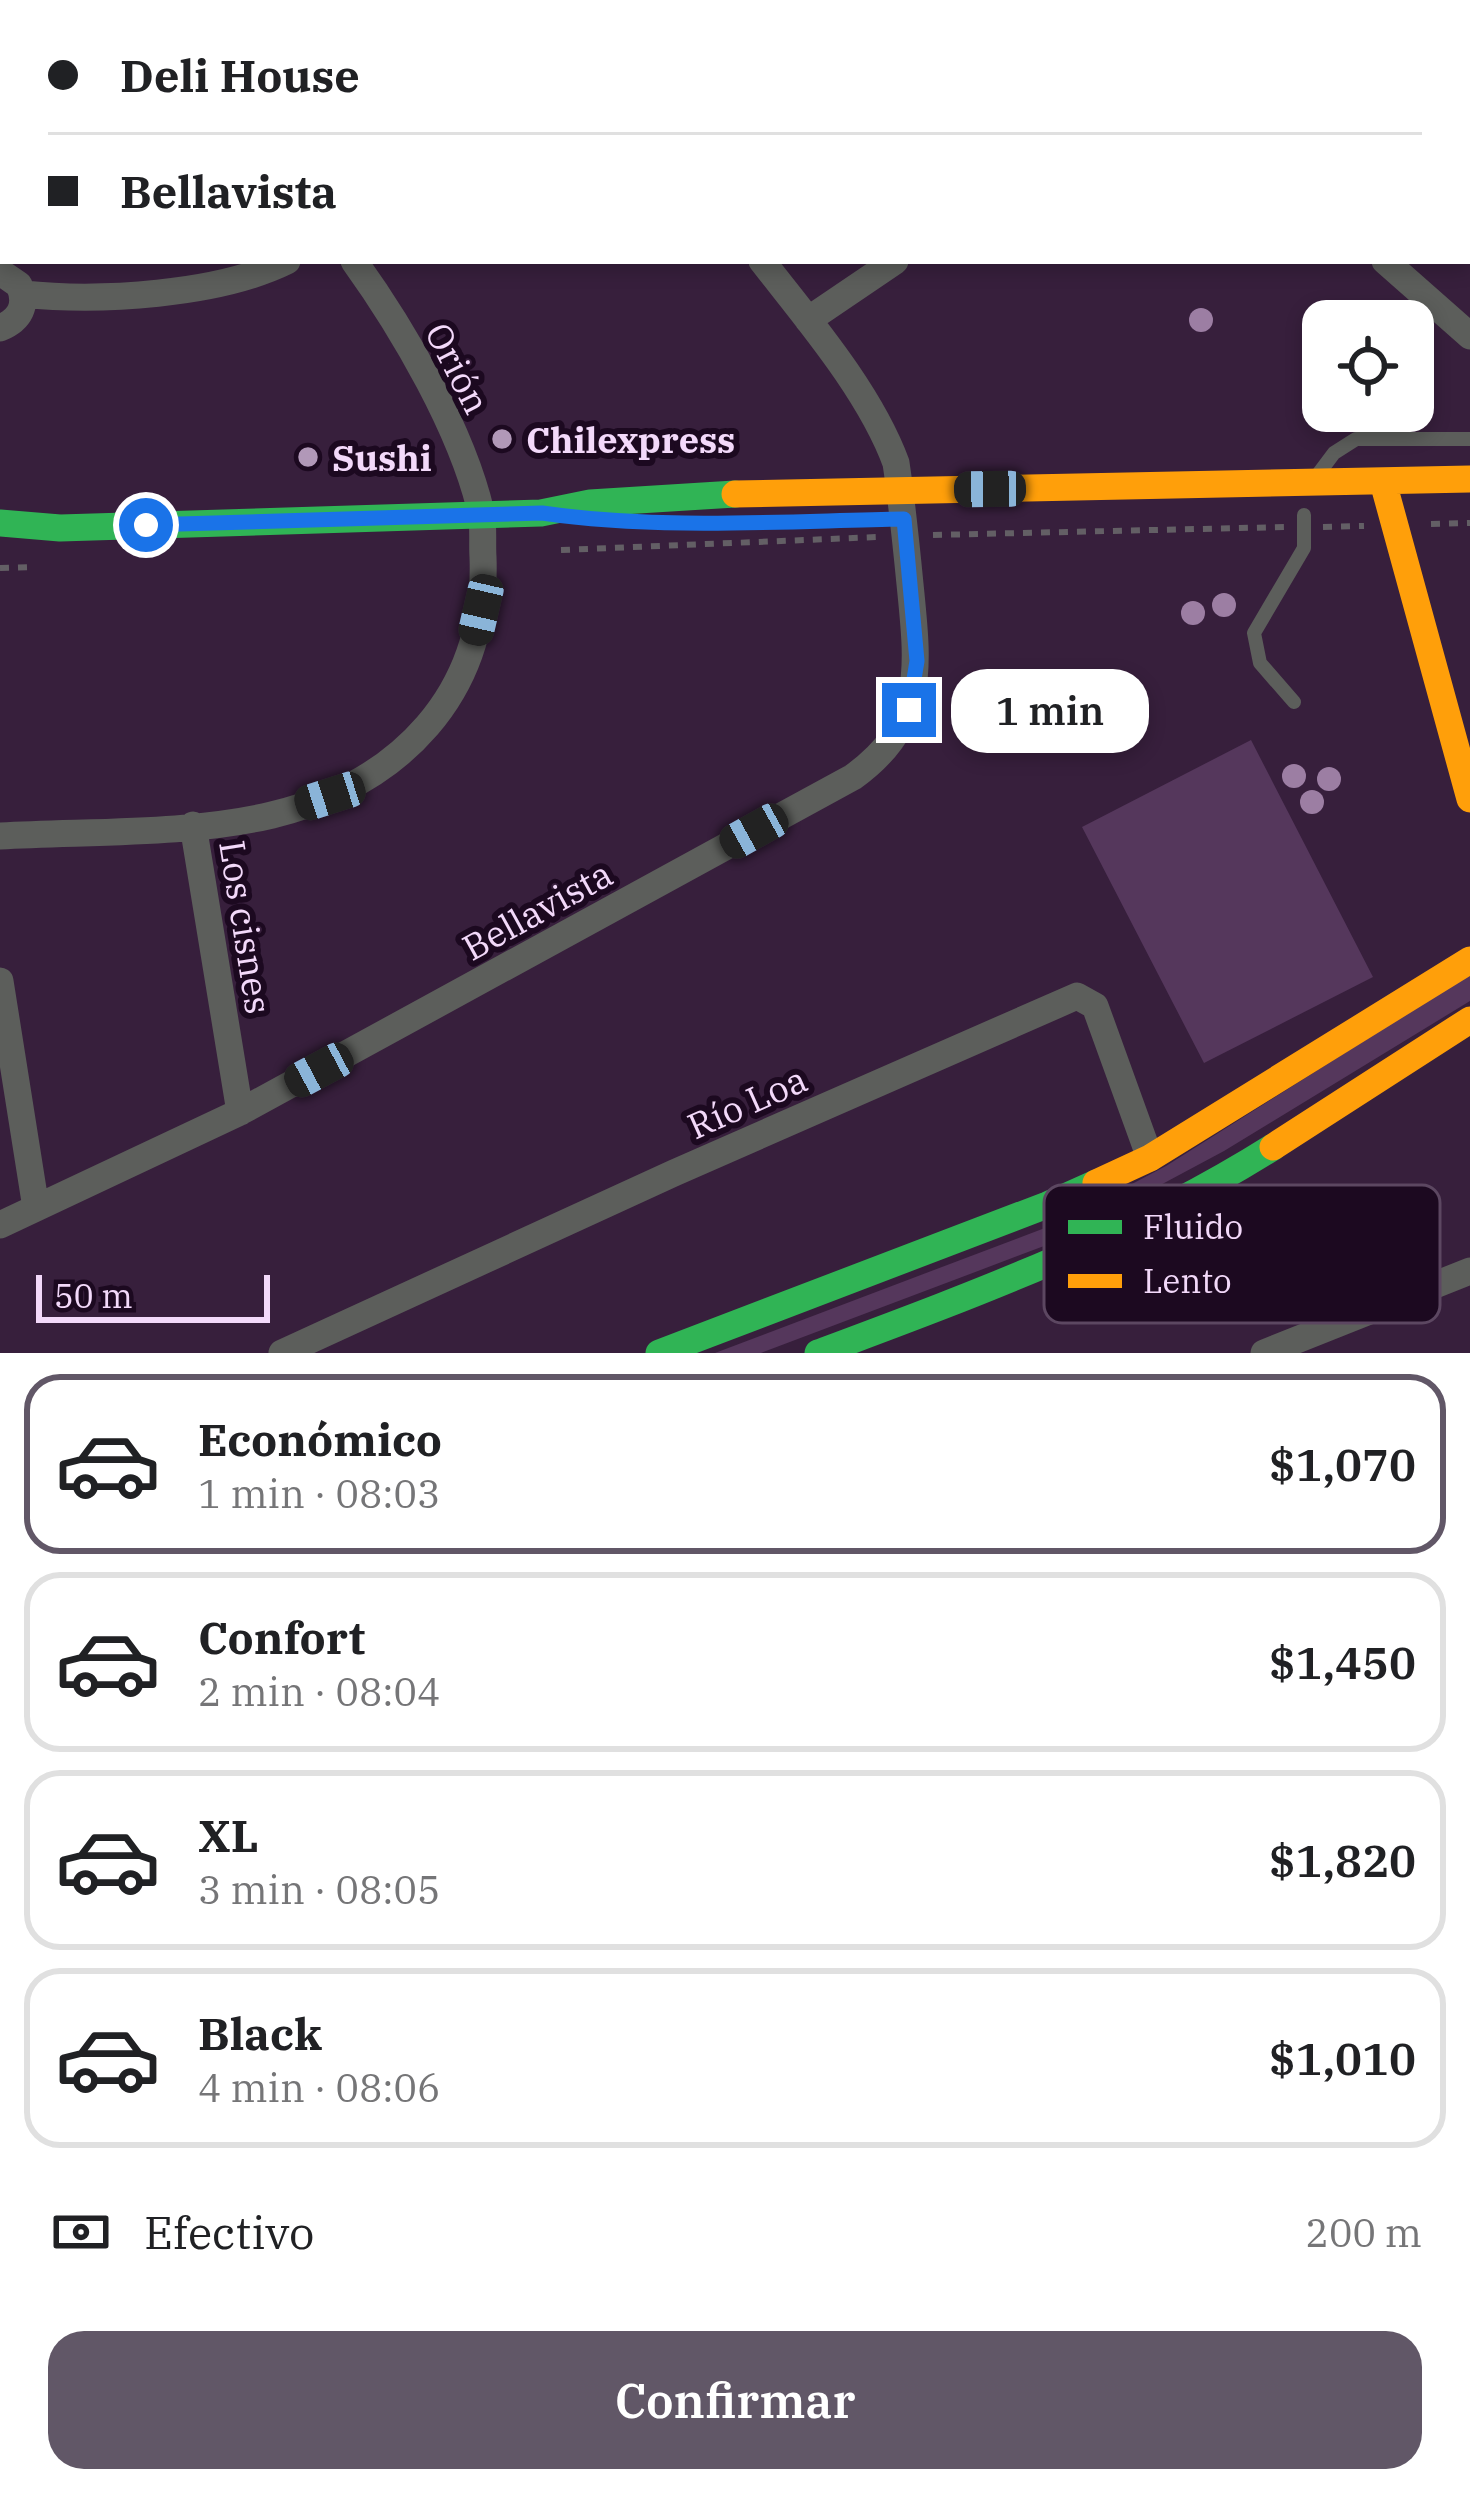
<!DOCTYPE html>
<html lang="es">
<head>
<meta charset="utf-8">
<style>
	body { margin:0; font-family:"IBM Plex Serif",serif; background:#f2f2f2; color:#202124; height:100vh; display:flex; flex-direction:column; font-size:45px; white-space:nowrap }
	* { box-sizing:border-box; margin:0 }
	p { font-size:39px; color:#757577 }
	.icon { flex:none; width:66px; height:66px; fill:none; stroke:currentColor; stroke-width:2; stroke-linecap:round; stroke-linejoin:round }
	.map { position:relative; height:1353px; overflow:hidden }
	.drawer { display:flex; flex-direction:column; background:#fff; flex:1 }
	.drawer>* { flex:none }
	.hud { position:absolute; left:0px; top:0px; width:1470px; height:264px; box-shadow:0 6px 18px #0003; display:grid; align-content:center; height:264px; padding:0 48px; background:#fff }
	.tools { position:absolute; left:1302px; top:300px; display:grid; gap:24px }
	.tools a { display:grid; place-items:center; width:132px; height:132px; border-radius:24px; background:#fff; box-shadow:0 6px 18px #0003; font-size:60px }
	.scale { position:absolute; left:36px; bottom:30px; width:234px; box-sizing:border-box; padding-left:12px; border:6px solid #f3d9fa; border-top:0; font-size:33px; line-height:42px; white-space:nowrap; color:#f3d9fa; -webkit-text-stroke:9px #1c0920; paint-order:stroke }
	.end { position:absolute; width:54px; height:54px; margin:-27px; border:15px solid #1a73e8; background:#fff; box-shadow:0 0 0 6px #fff }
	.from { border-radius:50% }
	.bubble { position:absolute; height:84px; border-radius:36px; background:#fff; box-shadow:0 6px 18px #0003; font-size:39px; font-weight:600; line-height:84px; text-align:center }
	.car { position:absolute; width:36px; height:72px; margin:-36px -18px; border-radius:15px; box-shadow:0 0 9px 3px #0007; background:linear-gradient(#222 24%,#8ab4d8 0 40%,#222 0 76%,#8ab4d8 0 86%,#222 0) }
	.hud b { display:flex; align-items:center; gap:42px; height:114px; font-size:45px }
	.hud b+b { border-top:3px solid #e0e0e0 }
	.hud i { width:30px; height:30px; background:#202124 }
	ul { padding:21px 0 0; list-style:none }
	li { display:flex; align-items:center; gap:36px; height:180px; margin:0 24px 18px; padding:0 24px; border:6px solid #e0e0e0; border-radius:36px }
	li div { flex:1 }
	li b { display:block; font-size:45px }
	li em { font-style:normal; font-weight:600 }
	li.active { border-color:#615767 }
	li>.icon { width:108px; height:108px; stroke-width:1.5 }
	.pay { display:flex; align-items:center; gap:30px; height:132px; padding:0 48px; font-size:45px }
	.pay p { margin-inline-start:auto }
	.button { display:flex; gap:24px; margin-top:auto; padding:24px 48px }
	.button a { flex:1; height:138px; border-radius:36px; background:#615767; color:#fff; font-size:48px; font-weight:600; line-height:138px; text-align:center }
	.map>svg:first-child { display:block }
	.green { fill:#55375c }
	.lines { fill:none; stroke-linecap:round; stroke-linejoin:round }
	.path { stroke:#635f65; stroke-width:6; stroke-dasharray:9 9; stroke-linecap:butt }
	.lane { stroke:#5c5e5b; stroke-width:14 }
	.street { stroke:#5c5e5b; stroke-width:27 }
	.fast { stroke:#30b455; stroke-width:27 }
	.slow { stroke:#ff9f0a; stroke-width:27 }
	.tree { fill:#9c7ea3 }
	.route { stroke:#1a73e8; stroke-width:15 }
	.poi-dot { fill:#b198b8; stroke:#1c0920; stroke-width:4.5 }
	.labels { text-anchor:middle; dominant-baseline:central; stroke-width:12; stroke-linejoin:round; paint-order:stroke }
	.street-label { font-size:36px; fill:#f3d9fa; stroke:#1c0920 }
	.poi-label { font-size:36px; font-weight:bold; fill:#f3d9fa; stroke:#1c0920; text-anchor:start }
	.key { fill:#1c0920; stroke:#5c4761; stroke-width:3 }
	.key-label { font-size:33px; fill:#f3d9fa }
</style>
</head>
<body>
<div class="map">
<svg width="1470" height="1353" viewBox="0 0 1470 1353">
	<rect width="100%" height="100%" fill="#371f3c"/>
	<path class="green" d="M573 0H818L575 3Z
		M1251 740 1373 977 1204 1063 1082 827Z
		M1470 974V1001L1224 1151 1052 1243 761 1353H715L1058 1223 1166 1166Z"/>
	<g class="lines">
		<path class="path" d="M1431 524 1470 523
			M1323 527 1364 526
			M933 535 1286 527
			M561 550 878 537
			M0 568 32 567"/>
		<path class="lane" d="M1319 473 1334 453 1356 439H1470
			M1294 702 1260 663 1254 633 1304 548V515"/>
		<path class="street" d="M549 0 551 3
			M1085 0 1089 3
			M840 3 844 0
			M1260 3 1263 0
			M0 72 3 71
			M1467 120 1470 117
			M1385 261 1470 336
			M0 272 19 285C28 305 20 320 0 328
			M23 294C99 302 218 295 287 261
			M808 320 895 261
			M193 825 240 1112
			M0 836C87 831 188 835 272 815 400 784 488 694 483 557 482 543 484 526 481 512 462 430 403 329 354 261
			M0 981 36 1208
			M0 1225 240 1112 853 777C927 724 918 665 910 584 906 543 902 503 896 463 870 392 808 320 762 261
			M282 1353 674 1173 1077 996 1095 1006 1150 1158
			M1264 1353 1470 1271"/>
		<path class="fast" d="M0 523 60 528 541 513 590 503 735 494
			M659 1353 1047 1205 1096 1183
			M818 1353C976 1294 1130 1237 1273 1147"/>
		<path class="slow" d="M1383 482 1470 799
			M735 494 1470 479
			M1273 1147 1470 1020
			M1096 1183 1150 1158 1470 960"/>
	</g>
	<g class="tree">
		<circle cx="1201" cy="320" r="12"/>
		<circle cx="1224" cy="605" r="12"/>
		<circle cx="1193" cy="613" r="12"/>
		<circle cx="1294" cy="776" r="12"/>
		<circle cx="1329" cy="779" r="12"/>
		<circle cx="1312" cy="802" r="12"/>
	</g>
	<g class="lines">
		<path class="route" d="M146 525 542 513C661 530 784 521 904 519L917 661 909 710"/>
	</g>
	<g class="poi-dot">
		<circle cx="502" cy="439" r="12"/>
		<circle cx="308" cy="457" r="12"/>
	</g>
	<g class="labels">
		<g class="street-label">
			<text transform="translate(458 368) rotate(63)">Orión</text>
			<text transform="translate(537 910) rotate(-29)">Bellavista</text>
			<text transform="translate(246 927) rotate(81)">Los cisnes</text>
			<text transform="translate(747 1102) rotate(-24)">Río Loa</text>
		</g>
		<g class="poi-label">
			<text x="526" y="439">Chilexpress</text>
			<text x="332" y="457">Sushi</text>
		</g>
	</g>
	<rect x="1044" y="1185" width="396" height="138" rx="18" class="key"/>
	<rect x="1068" y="1220" width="54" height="14" fill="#30b455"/>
	<rect x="1068" y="1274" width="54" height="14" fill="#ff9f0a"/>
	<g class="key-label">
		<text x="1143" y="1239">Fluido</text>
		<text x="1143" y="1293">Lento</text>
	</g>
</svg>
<div class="tools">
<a><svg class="icon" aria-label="locate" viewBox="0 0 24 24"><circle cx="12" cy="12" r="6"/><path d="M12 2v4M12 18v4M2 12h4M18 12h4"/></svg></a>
</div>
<div class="scale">50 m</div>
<i class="end from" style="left:146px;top:525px"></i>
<i class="end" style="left:909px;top:710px"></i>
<div class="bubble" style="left:951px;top:669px;width:198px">1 min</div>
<i class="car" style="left:990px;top:489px;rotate:269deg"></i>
<i class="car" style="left:481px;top:610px;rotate:193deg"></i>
<i class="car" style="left:330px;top:796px;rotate:252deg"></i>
<i class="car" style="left:754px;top:831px;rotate:241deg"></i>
<i class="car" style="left:319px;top:1070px;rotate:242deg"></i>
<div class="hud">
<b><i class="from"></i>Deli House</b>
<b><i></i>Bellavista</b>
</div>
</div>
<section class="drawer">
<ul>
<li class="active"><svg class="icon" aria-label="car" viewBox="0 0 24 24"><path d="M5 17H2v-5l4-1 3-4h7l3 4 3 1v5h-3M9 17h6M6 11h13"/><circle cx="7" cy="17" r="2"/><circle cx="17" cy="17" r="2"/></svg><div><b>Económico</b><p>1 min · 08:03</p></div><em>$1,070</em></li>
<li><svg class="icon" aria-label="car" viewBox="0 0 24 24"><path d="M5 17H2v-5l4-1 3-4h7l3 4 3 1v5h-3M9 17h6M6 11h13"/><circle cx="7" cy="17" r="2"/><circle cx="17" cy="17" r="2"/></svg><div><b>Confort</b><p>2 min · 08:04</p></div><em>$1,450</em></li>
<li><svg class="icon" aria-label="car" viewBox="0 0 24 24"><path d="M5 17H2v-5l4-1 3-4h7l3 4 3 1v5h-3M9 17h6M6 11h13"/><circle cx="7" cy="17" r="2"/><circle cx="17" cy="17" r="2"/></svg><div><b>XL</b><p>3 min · 08:05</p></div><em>$1,820</em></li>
<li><svg class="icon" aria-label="car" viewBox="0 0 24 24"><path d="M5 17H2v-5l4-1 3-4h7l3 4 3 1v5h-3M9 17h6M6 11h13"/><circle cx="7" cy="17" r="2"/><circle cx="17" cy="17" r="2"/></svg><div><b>Black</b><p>4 min · 08:06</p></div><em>$1,010</em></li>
</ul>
<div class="pay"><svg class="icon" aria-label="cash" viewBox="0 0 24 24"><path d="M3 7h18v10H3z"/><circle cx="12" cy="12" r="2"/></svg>Efectivo<p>200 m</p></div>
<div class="button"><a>Confirmar</a></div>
</section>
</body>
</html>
